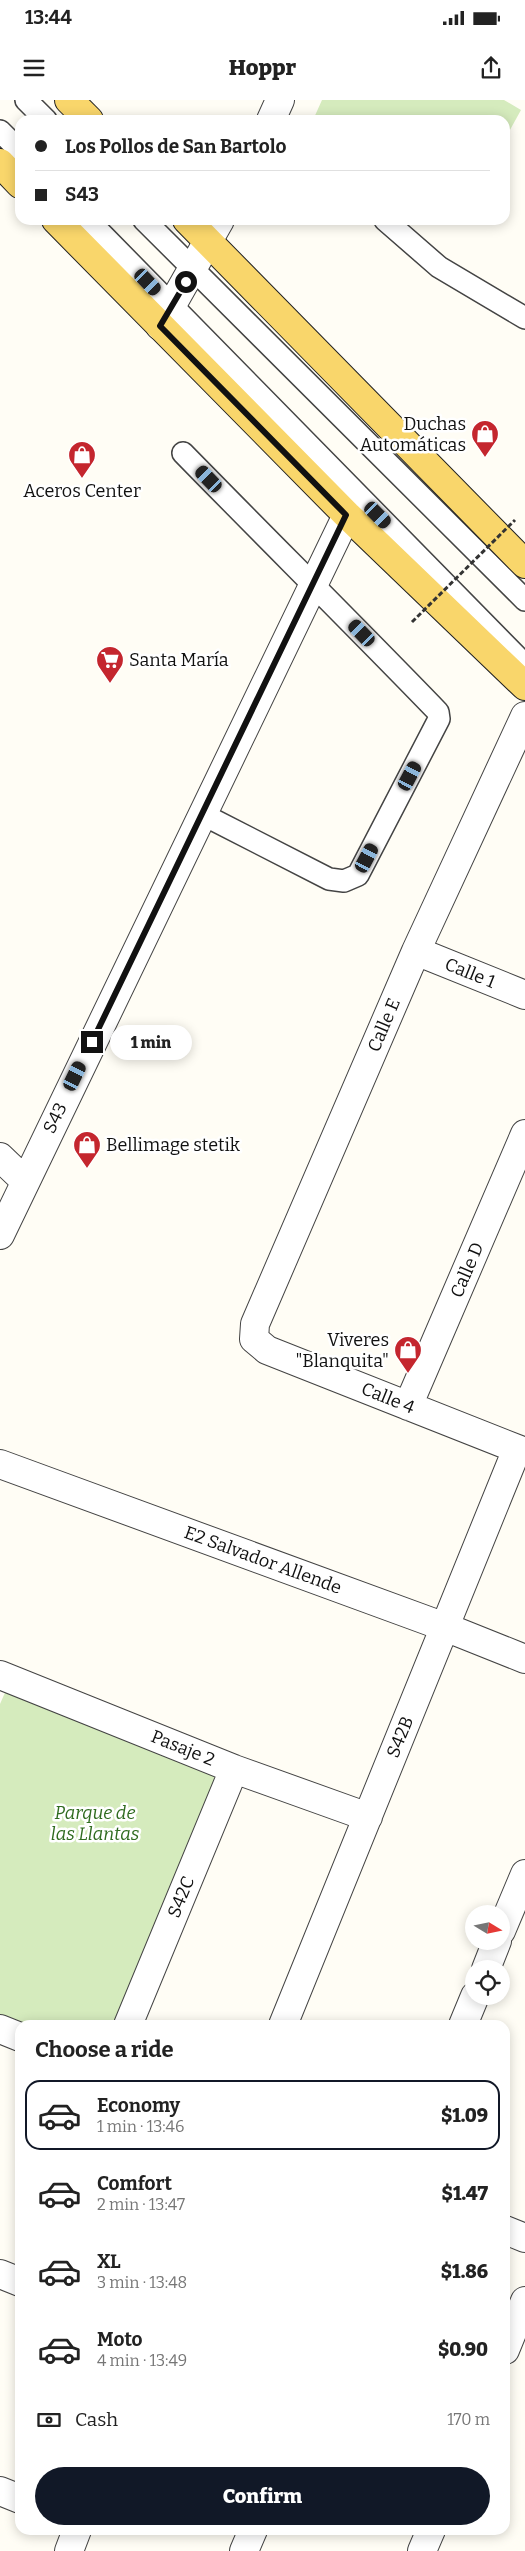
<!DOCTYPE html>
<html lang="en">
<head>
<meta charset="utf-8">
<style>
	body { margin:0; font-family:Bitter,serif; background:#f2f2f2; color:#222; height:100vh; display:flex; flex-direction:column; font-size:19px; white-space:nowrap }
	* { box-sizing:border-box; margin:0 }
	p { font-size:16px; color:#767676 }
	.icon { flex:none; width:28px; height:28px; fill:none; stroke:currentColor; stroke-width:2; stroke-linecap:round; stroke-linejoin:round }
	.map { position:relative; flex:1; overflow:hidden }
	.drawer { position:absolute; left:15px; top:1920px; width:495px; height:515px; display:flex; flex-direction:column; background:#fff; border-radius:15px; box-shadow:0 2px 12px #0003 }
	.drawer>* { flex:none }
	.hud { position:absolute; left:15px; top:15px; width:495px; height:110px; border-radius:15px; box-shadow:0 2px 12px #0003; display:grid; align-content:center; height:110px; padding:0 20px; background:#fff }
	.needle { width:32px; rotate:100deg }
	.tools { position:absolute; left:465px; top:1805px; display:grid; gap:10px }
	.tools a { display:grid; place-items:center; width:45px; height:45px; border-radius:50%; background:#fff; box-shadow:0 2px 12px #0003; font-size:25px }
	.end { position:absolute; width:22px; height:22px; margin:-11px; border:6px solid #111; background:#fff; box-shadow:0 0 0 2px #fff }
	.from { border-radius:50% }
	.bubble { position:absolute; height:35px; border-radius:18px; background:#fff; box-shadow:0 2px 12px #0003; font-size:16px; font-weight:800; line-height:35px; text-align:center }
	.car { position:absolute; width:15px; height:30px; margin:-15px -8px; border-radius:6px; box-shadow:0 0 4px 1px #0007; background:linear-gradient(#222 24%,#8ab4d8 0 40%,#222 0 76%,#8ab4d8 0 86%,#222 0) }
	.hud b { display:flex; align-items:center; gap:18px; height:48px; font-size:19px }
	.hud b+b { border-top:1px solid #e0e0e0 }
	.hud i { width:12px; height:12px; background:#222 }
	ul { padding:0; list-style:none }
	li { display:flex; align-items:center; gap:15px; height:70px; margin:0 10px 8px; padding:0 10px; border:2px solid transparent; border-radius:15px }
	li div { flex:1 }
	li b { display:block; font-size:19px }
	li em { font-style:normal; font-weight:800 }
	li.on { border-color:#111827 }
	li>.icon { width:45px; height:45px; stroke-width:1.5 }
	h2 { padding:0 20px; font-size:22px; line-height:60px }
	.pay { display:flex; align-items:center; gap:12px; height:55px; padding:0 20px; font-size:19px }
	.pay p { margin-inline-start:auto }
	.button { display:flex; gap:10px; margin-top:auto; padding:10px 20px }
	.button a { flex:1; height:58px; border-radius:30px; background:#111827; color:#fff; font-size:20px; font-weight:800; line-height:58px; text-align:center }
	.status { display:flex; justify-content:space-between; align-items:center; height:35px; padding:0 25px; background:#fff; direction:ltr }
	.status svg { height:14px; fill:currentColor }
	header { display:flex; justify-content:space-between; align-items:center; height:65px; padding:0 20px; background:#fff; font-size:22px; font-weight:800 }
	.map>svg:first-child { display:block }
	.green { fill:#d5ebbd }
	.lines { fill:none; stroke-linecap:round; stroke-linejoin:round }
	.service-casing { stroke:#444; stroke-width:24 }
	.minor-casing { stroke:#444; stroke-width:30 }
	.primary-casing { stroke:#222; stroke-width:30 }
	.service { stroke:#fff; stroke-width:21 }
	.minor { stroke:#fff; stroke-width:28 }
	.primary { stroke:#f9d66b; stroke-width:28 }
	.path-bridge { stroke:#333; stroke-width:3; stroke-dasharray:5 2.5; stroke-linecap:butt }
	.route { stroke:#111; stroke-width:6 }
	.labels { text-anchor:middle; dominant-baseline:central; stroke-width:5; stroke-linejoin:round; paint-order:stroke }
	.poi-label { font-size:18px; fill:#111; stroke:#fff; text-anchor:end }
	.street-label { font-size:18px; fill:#111; stroke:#fff }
	.park-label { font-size:18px; font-style:italic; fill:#2f6b1f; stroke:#fff }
</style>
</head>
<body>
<div class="status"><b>13:44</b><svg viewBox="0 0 49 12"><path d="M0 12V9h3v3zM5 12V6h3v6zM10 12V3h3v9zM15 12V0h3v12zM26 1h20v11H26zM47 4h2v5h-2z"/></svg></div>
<header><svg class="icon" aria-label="menu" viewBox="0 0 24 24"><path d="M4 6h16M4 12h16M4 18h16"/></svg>Hoppr<svg class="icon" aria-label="share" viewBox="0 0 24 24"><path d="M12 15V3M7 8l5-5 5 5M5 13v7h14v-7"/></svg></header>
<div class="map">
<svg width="525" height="2451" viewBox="0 0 525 2451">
	<rect width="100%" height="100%" fill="#fffdf5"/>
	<path class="green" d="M322 0H504L521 10 505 39V20H313Z
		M11 1579 218 1676 117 1925H20L0 1918V1604Z"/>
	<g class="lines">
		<defs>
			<path id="service" d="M26 0 46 20
				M0 31 20 51
				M88 120 525 565
				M144 120 525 500
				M385 120 439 167 525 218
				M183 353C268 440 354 525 438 612L439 619 358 775 344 781 329 779 202 714"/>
			<path id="minor" d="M271 20 280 0
				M160 226 220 120
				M525 616 416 851 255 1224 254 1239 267 1250 525 1352
				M416 851 525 895
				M0 1057 25 1081
				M0 1135 347 415
				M408 1306 525 1034
				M0 1364 445 1527 525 1559
				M0 1575 234 1669 368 1717
				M501 1831 525 1774
				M486 1869 497 1841
				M128 1925 234 1669
				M283 1925 517 1349
				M463 1925 475 1896
				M0 1929 20 1937
				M505 2130 525 2138
				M0 2174 20 2182
				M505 2250 525 2201
				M0 2391 20 2399
				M69 2451 77 2430
				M244 2451 253 2430
				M422 2451 431 2430"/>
			<path id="primary" d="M69 0 89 20
				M0 63 20 84
				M56 120 347 415 525 586
				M187 120 525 464"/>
		</defs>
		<use href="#service" class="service-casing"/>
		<use href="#minor" class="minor-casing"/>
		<use href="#primary" class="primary-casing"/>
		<use href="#service" class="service"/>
		<use href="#minor" class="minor"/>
		<use href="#primary" class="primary"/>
		<path class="path-bridge" d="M412 522 515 420"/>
	</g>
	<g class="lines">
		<path class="route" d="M92 942 346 415 160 226 186 182"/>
	</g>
	<defs>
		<symbol id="shop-pin" viewBox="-11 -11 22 30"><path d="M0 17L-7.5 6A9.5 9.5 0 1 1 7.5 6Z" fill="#c4262e" stroke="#fff"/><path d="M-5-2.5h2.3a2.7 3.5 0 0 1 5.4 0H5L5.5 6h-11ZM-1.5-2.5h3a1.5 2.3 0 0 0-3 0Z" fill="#fff"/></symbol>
		<symbol id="supermarket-pin" viewBox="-11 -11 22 30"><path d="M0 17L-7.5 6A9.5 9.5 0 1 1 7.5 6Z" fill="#c4262e" stroke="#fff"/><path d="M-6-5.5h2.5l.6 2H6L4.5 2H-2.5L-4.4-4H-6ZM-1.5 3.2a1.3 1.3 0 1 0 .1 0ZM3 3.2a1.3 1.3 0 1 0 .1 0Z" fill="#fff"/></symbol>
	</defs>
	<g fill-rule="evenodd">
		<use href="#shop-pin" x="469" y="318" width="32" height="43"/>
		<use href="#shop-pin" x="66" y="339" width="32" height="43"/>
		<use href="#supermarket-pin" x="94" y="544" width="32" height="43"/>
		<use href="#shop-pin" x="71" y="1029" width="32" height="43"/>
		<use href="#shop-pin" x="392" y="1234" width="32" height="43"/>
	</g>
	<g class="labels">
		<g class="poi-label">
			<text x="466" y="324">Duchas<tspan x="466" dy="21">Automáticas</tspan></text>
			<text x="82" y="391" text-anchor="middle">Aceros Center</text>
			<text x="129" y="560" text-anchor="start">Santa María</text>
			<text x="106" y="1045" text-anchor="start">Bellimage stetik</text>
			<text x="389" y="1240">Viveres<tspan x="389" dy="21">"Blanquita"</tspan></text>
		</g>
		<g class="street-label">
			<text transform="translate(470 873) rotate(22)">Calle 1</text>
			<text transform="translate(384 925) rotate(-67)">Calle E</text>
			<text transform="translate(55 1018) rotate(-64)">S43</text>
			<text transform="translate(467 1170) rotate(-67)">Calle D</text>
			<text transform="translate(388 1298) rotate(22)">Calle 4</text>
			<text transform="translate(263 1460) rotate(20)">E2 Salvador Allende</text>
			<text transform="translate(400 1637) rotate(-68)">S42B</text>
			<text transform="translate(183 1648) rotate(22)">Pasaje 2</text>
			<text transform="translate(181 1797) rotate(-68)">S42C</text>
		</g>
		<g class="park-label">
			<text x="95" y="1713">Parque de<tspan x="95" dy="21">las Llantas</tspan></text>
		</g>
	</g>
</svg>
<div class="tools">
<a><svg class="needle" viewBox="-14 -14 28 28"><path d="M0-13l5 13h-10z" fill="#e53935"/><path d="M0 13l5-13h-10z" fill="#767676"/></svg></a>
<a><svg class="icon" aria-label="locate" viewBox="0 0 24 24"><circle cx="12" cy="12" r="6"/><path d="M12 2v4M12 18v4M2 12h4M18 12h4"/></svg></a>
</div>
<i class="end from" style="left:186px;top:182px"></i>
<i class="end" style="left:92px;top:942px"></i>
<div class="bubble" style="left:110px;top:925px;width:82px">1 min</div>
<i class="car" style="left:148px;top:182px;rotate:136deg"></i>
<i class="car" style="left:209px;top:379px;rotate:316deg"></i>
<i class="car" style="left:378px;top:415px;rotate:135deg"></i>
<i class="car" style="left:362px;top:533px;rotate:316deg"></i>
<i class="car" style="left:410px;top:676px;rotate:28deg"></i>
<i class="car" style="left:367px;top:758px;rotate:28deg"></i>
<i class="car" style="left:75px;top:976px;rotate:26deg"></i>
<div class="hud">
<b><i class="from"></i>Los Pollos de San Bartolo</b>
<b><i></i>S43</b>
</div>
<section class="drawer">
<h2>Choose a ride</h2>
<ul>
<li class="on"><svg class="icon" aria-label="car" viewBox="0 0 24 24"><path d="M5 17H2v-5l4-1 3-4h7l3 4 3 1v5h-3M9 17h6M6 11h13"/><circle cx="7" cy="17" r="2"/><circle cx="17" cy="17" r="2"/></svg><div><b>Economy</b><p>1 min · 13:46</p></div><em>$1.09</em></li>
<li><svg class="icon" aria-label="car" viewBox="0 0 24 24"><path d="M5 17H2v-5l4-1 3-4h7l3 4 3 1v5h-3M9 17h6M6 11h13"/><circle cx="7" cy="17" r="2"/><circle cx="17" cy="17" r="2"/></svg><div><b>Comfort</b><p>2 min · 13:47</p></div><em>$1.47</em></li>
<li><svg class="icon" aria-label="car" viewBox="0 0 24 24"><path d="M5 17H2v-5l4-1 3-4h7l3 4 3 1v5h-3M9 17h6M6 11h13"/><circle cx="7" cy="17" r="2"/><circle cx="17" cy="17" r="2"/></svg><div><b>XL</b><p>3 min · 13:48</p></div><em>$1.86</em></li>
<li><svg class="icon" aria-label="car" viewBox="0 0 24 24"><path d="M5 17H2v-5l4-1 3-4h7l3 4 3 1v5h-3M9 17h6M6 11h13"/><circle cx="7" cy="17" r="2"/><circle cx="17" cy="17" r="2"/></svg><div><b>Moto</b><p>4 min · 13:49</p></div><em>$0.90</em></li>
</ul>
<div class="pay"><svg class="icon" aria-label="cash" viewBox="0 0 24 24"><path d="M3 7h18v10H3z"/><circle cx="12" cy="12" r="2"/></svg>Cash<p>170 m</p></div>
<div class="button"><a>Confirm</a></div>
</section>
</div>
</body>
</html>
